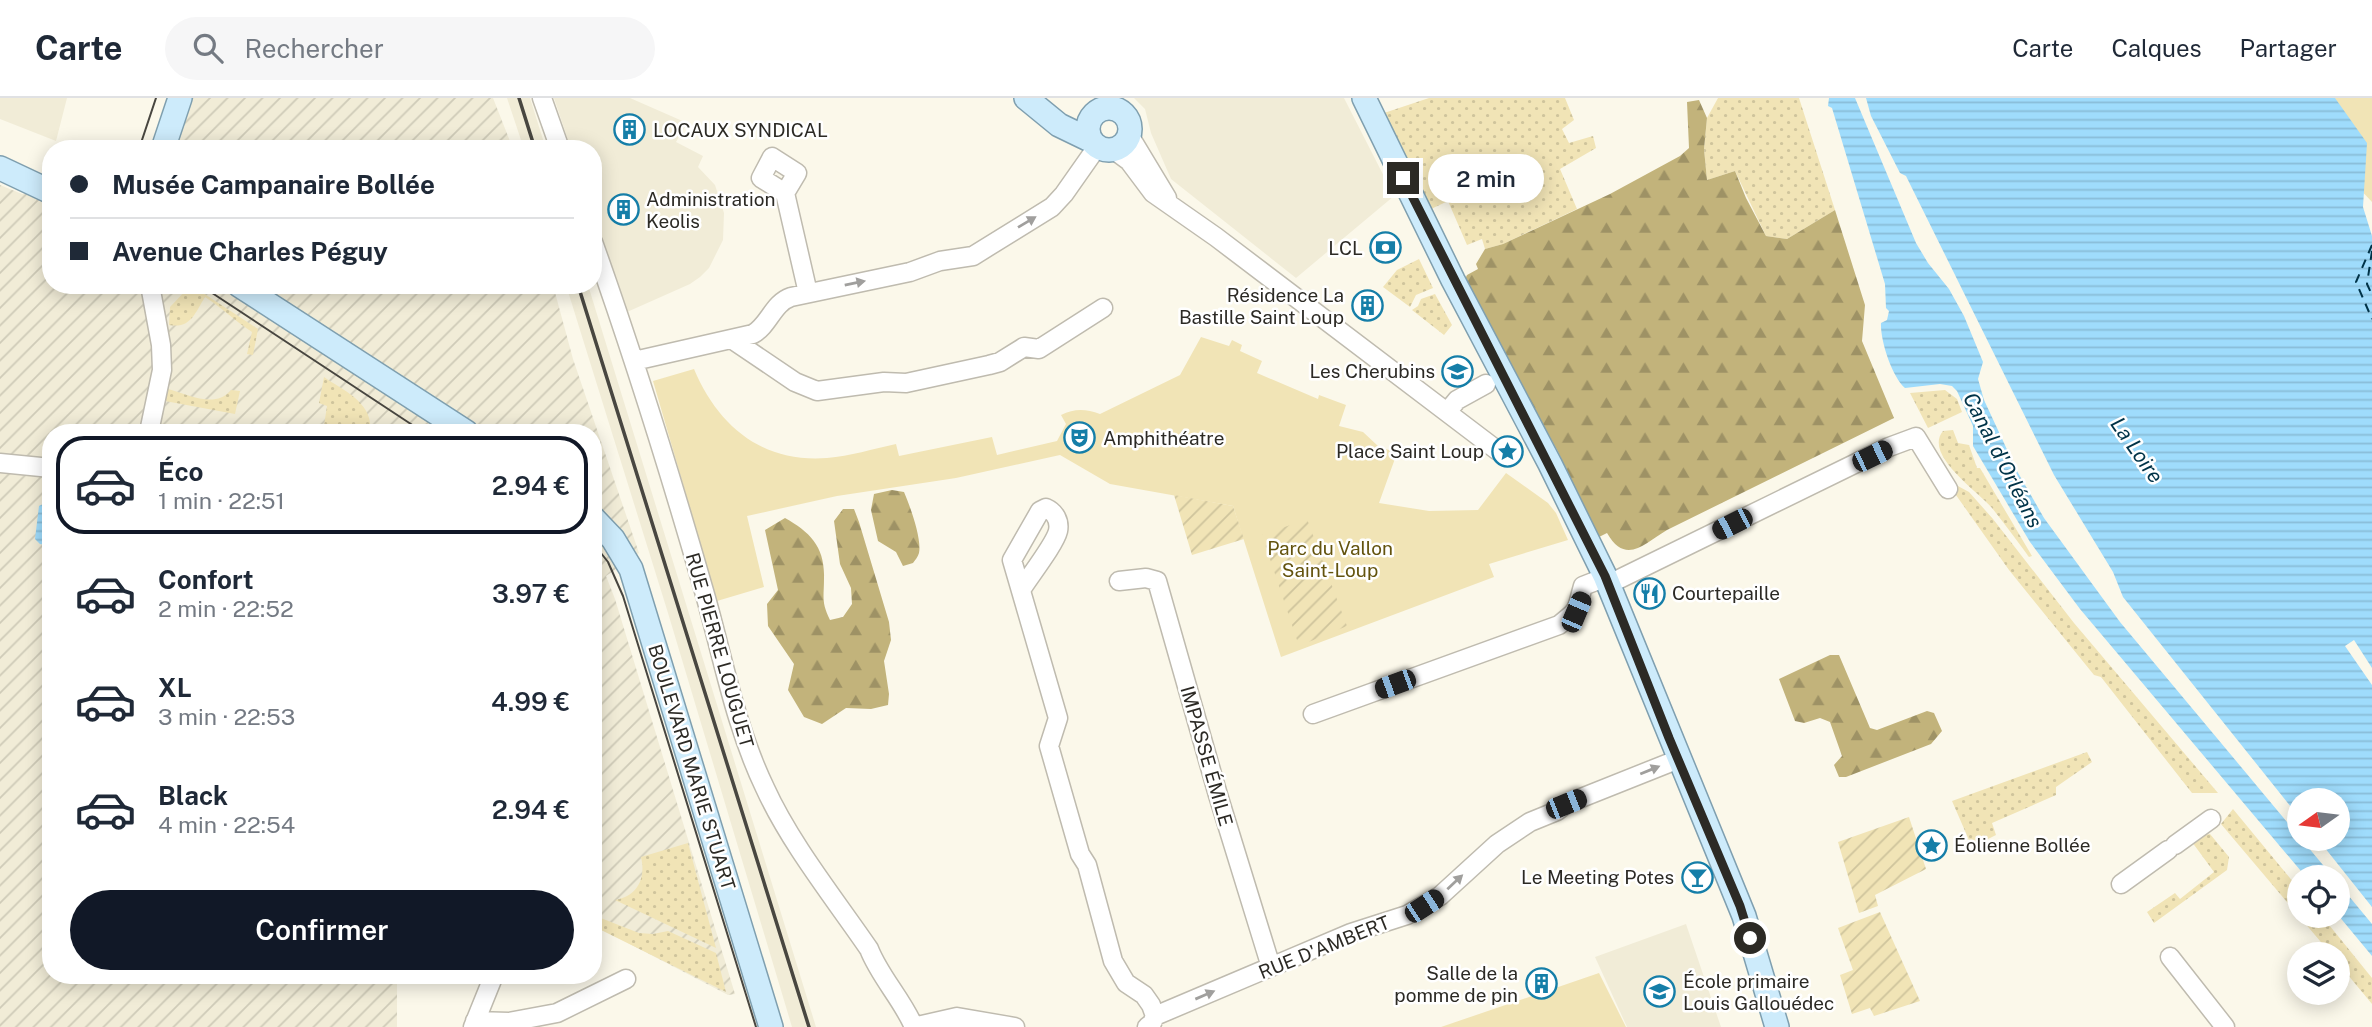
<!DOCTYPE html>
<html lang="fr">
<head>
<meta charset="utf-8">
<style>
	body { margin:0; font-family:"Public Sans",sans-serif; background:#f6f6f7; color:#1f2937; height:100vh; display:flex; flex-direction:column; font-size:26px; white-space:nowrap }
	* { box-sizing:border-box; margin:0 }
	p { font-size:23px; color:#747a83 }
	.icon { flex:none; width:38px; height:38px; fill:none; stroke:currentColor; stroke-width:2; stroke-linecap:round; stroke-linejoin:round }
	.map { position:relative; flex:1; overflow:hidden }
	.side { position:absolute; left:42px; top:326px; width:560px; height:560px; display:flex; flex-direction:column; background:#fff; border-radius:28px; box-shadow:0 4px 18px #0003 }
	.side>* { flex:none }
	.banner { position:absolute; left:42px; top:42px; width:560px; height:154px; border-radius:28px; box-shadow:0 4px 18px #0003; display:grid; align-content:center; height:154px; padding:0 28px; background:#fff }
	.needle { width:46px; rotate:256deg }
	.buttons { position:absolute; left:2287px; top:690px; display:grid; gap:14px }
	.buttons a { display:grid; place-items:center; width:63px; height:63px; border-radius:50%; background:#fff; box-shadow:0 4px 18px #0003; font-size:35px }
	.end { position:absolute; width:32px; height:32px; margin:-16px; border:9px solid #2c2a25; background:#fff; box-shadow:0 0 0 4px #fff }
	.from { border-radius:50% }
	.bubble { position:absolute; height:49px; border-radius:24px; background:#fff; box-shadow:0 4px 18px #0003; font-size:23px; font-weight:600; line-height:49px; text-align:center }
	.car { position:absolute; width:21px; height:42px; margin:-21px -10px; border-radius:9px; box-shadow:0 0 5px 2px #0007; background:linear-gradient(#222 24%,#8ab4d8 0 40%,#222 0 76%,#8ab4d8 0 86%,#222 0) }
	.banner b { display:flex; align-items:center; gap:24px; height:66px; font-size:26px }
	.banner b+b { border-top:2px solid #e0e1e3 }
	.banner i { width:18px; height:18px; background:#1f2937 }
	ul { padding:12px 0 0; list-style:none }
	li { display:flex; align-items:center; gap:21px; height:98px; margin:0 14px 10px; padding:0 14px; border:4px solid transparent; border-radius:28px }
	li div { flex:1 }
	li b { display:block; font-size:26px }
	li em { font-style:normal; font-weight:600 }
	li.current { border-color:#111827 }
	li>.icon { width:63px; height:63px; stroke-width:1.5 }
	.action { display:flex; gap:14px; margin-top:auto; padding:14px 28px }
	.action a { flex:1; height:80px; border-radius:42px; background:#111827; color:#fff; font-size:28px; font-weight:600; line-height:80px; text-align:center }
	header { display:flex; align-items:center; gap:42px; box-sizing:border-box; height:98px; padding:0 35px; background:#fff; border-bottom:2px solid #e0e1e3 }
	header strong { font-size:33px }
	nav { display:flex; gap:38px; margin-inline-start:auto; font-size:24px }
	.search { width:490px; height:63px; background:#f6f6f7; display:flex; align-items:center; gap:18px; box-sizing:border-box; padding:0 24px; border-radius:38px; color:#747a83; font-size:26px }
	.map>svg:first-child { display:block }
	.built { fill:#f1ecd7 }
	.industrial { fill:url(#industrial-furrows) }
	.grass { fill:url(#grass-dots) }
	.forest { fill:url(#forest-firs) }
	.park { fill:#f1e4b6 }
	.garden { fill:url(#garden-furrows) }
	.water { fill:url(#water-rules) }
	.lines { fill:none; stroke-linecap:round; stroke-linejoin:round }
	.ferry { stroke:#003348; stroke-width:2; stroke-dasharray:9 7; stroke-linecap:butt }
	.minor-casing { stroke:#bfbbaf; stroke-width:21 }
	.major-casing { stroke:#7f9faf; stroke-width:26 }
	.minor { stroke:#fff; stroke-width:18 }
	.major { stroke:#cdebfb; stroke-width:23 }
	.tram { stroke:#484640; stroke-width:2 }
	.rail { stroke:#484640; stroke-width:3.5 }
	.oneway { fill:#a09f9d }
	.route { stroke:#2c2a25; stroke-width:9 }
	.labels { text-anchor:middle; dominant-baseline:central; stroke-width:5; stroke-linejoin:round; paint-order:stroke }
	.poi-label { font-size:19px; fill:#2c2a25; stroke:#fff; text-anchor:start }
	.park-label { font-size:19px; fill:#63530e; stroke:#fff }
	.street-label { font-size:19px; fill:#2c2a25; stroke:#fff }
	.water-label { font-size:21px; font-style:italic; fill:#003348; stroke:#fff }
</style>
</head>
<body>
<header>
<strong>Carte</strong>
<div class="search"><svg class="icon" aria-label="search" viewBox="0 0 24 24"><circle cx="10" cy="10" r="6"/><path d="M15 15l6 6"/></svg>Rechercher</div>
<nav><a>Carte</a><a>Calques</a><a>Partager</a></nav>
</header>
<div class="map">
<svg width="2372" height="929" viewBox="0 0 2372 929">
	<defs>
		<pattern id="industrial-furrows" width="10" height="10" patternUnits="userSpaceOnUse" patternTransform="scale(1.75)"><rect width="10" height="10" fill="#f1ecd7"/><path d="M-1 1l2-2M0 10L10 0M9 11l2-2" fill="none" stroke="#cfcbb8"/></pattern>
		<pattern id="grass-dots" width="8" height="8" patternUnits="userSpaceOnUse" patternTransform="scale(1.75)"><rect width="8" height="8" fill="#f1e4b6"/><path d="M2 2h.1M6 6h.1" fill="none" stroke="#cfc49c" stroke-width="1.8" stroke-linecap="round"/></pattern>
		<pattern id="forest-firs" width="22" height="20" patternUnits="userSpaceOnUse" patternTransform="scale(1.75)"><rect width="22" height="20" fill="#c2b37b"/><path d="M5 1l3.5 6h-7zM16 11l3.5 6h-7z" fill="#9e9265"/></pattern>
		<pattern id="garden-furrows" width="10" height="10" patternUnits="userSpaceOnUse" patternTransform="scale(1.75)"><rect width="10" height="10" fill="#f1e4b6"/><path d="M-1 1l2-2M0 10L10 0M9 11l2-2" fill="none" stroke="#cfc49c"/></pattern>
		<pattern id="water-rules" width="6" height="5" patternUnits="userSpaceOnUse" patternTransform="scale(1.75)"><rect width="6" height="5" fill="#9fdcfc"/><path d="M0 2.5h6" fill="none" stroke="#89bdd8"/></pattern>
	</defs>
	<rect width="100%" height="100%" fill="#fbf8ea"/>
	<path class="built" d="M0 0H67L56 43 0 21Z
		M507 0H530L546 51H524Z
		M554 0H630L687 25 676 44 703 58 698 69 715 87 724 115 723 142 709 170 700 179 690 186 627 214 593 116V51H571Z
		M1134 0H1344L1394 98 1296 180 1171 81 1151 35 1145 11Z
		M566 187H588L816 929H792L668 515Z
		M1686 826 1721 929H1627L1595 859Z"/>
	<path class="industrial" d="M191 0H493L513 51H176Z
		M0 87 22 96 51 91V187H553L573 261 639 455 606 478 615 501 735 896 728 897 628 845 627 843 593 828V334H51V877H397V929H0Z"/>
	<path class="grass" d="M1429 0H1565L1574 22 1562 31 1569 45 1593 38 1596 50 1560 71 1577 111 1503 146 1485 151 1482 141 1467 147 1448 103 1431 111 1384 15Z
		M1718 0H1799L1835 112 1787 141 1766 138 1735 73 1707 82 1704 51 1707 20Z
		M1419 161 1433 190 1416 197 1410 209 1383 189 1397 172Z
		M191 187 258 231 253 257 247 256 252 234C235 223 222 210 205 199 195 215 191 231 169 227L170 209Z
		M1435 196 1452 227 1444 237 1412 212 1418 208 1421 201Z
		M324 279C344 293 374 305 370 334H323L327 308 319 305Z
		M168 291C190 297 215 311 231 292L240 293 235 316 165 303Z
		M1945 292 1957 301 1962 314 1928 330 1910 295Z
		M1953 332 1958 345 1969 347 1977 370H1980L2032 458 2029 459C2017 443 2005 426 1992 410 1979 394 1923 357 1943 333Z
		M1953 387H1956L1969 394 1993 421 2074 525 2218 695H2192L2101 579 2094 577 2009 472 1951 390Z
		M2087 654 2092 664 2056 689V697L1992 725 1996 737 1972 749 1952 703Z
		M2233 711 2299 791 2300 817H2321L2372 880V906L2338 865V856H2331L2221 726Z
		M2210 736 2229 759 2227 772 2154 825 2147 814 2175 795 2180 801 2214 774 2192 744 2203 737Z
		M688 745 716 850 615 802C638 798 646 780 641 759Z
		M593 817 639 835 653 836 668 833 716 855 726 894 593 828Z"/>
	<path class="forest" d="M1699 2 1707 20 1704 51 1707 82 1735 73 1746 100 1766 138 1787 141 1835 112 1865 207 1862 243 1894 320 1667 432C1645 445 1626 468 1607 435L1599 439 1557 352 1464 183 1467 177 1478 171 1476 166 1485 151 1503 146 1610 96 1680 58 1689 50 1687 4Z
		M892 392 904 394C910 408 922 441 919 455 918 459 915 462 913 465L903 468 896 454 878 443 871 412 874 396Z
		M843 411H854L859 424 889 524 891 542 884 563 889 596 888 607 871 611 846 610 822 626 804 619 788 592 794 566 768 528 767 506 778 492 765 432 785 420C810 434 825 449 824 480 824 500 821 503 830 522L843 519 852 506 851 490 840 466 834 423Z
		M1830 557H1839L1870 630 1877 632 1927 613 1934 615 1942 633 1931 646 1846 679H1839L1834 667 1842 658 1830 624 1820 620 1804 625 1795 623 1779 581Z"/>
	<path class="park" d="M2298 0H2372V104L2329 58Z
		M1201 239 1229 248 1232 242 1242 247 1240 253 1262 263 1257 275 1318 301 1319 297 1346 307 1339 328 1363 334 1378 348 1397 355 1379 405 1429 413 1478 412 1506 375 1548 405 1556 415 1568 442 1489 466 1494 479 1281 559 1233 408 1110 386 1060 357 956 380 837 398 747 418 764 489 717 503 653 283 694 271C718 328 762 365 827 360 850 358 873 351 896 346L899 358 992 339 997 357 1057 343 1066 326 1061 317C1075 310 1086 311 1100 316L1180 277Z
		M1599 875 1626 929H1441Z"/>
	<path class="garden" d="M1174 397 1233 408 1244 441 1192 457Z
		M1307 421 1347 528 1299 548 1262 437Z
		M1909 719 1926 771 1875 797 1878 808 1859 815 1838 744Z
		M1880 814 1920 903 1874 918 1870 910 1852 916 1840 877 1853 872 1838 830Z"/>
	<path class="water" d="M1829 0H1855L1916 145 1928 165 1949 191 1964 218 1983 264 1978 281 1984 302 2017 373 2044 420 2120 524 2333 779H2306L2080 511 2030 444 1973 348V328L1957 293 1952 288 1940 286 1905 290C1892 279 1880 242 1881 225L1887 222 1889 213 1886 210 1885 186 1832 10 1828 8Z
		M1866 0H2335L2367 45 2363 109 2372 138V570L2354 542 2345 548 2372 587V809L2317 740H2338V702H2300L2299 719 2123 499 2113 474 2054 377 1906 78 1900 75 1871 18Z
		M43 406 51 407V448L40 446 35 441 39 408Z
		M2338 785 2372 826V858L2338 817Z"/>
	<g class="lines">
		<path class="ferry" d="M2372 147 2356 184 2372 221
			M2372 153 2367 186 2372 197"/>
		<defs>
			<path id="minor" d="M542 0 560 51
				M1129 37 1167 100
				M1114 52 1129 63 1153 95 1216 139 1498 353
				M785 95 761 80 772 59 797 75 785 95 808 195
				M593 144C634 259 670 375 704 493 723 559 735 628 765 690 790 745 834 800 869 851 880 879 902 901 914 929
				M733 242 795 284 817 293 884 284 906 285 989 267 1000 264 1024 249 1039 251 1103 210
				M634 263 753 236C769 227 773 205 791 199L910 174 940 163 973 158 1052 109 1064 96 1097 49
				M1448 313 1457 302 1486 286
				M149 334 162 272 161 247 150 187
				M0 365 51 370
				M1119 483 1146 480 1157 483 1218 697 1271 869
				M1609 486 1889 349 1916 339 1948 391
				M1021 492C1029 479 1055 446 1058 433 1060 423 1055 414 1046 410L1040 413 1012 462 1058 620 1049 648 1080 756 1087 767 1113 863 1126 885 1144 897 1151 907 1155 918
				M1313 616 1559 527C1581 510 1576 512 1583 488L1606 479
				M2175 747 2211 721
				M2121 786 2168 752
				M2170 859 2225 929
				M475 923 509 924 557 915 626 881
				M473 929 494 877
				M913 929 957 919 1015 929
				M1147 929 1152 925 1155 918 1351 835 1407 817 1440 798 1497 746 1530 724 1557 713 1566 706 1679 661"/>
			<path id="major" d="M1026 0 1059 27 1090 42
				M1364 0 1453 182 1550 366 1605 478 1744 818 1777 929
				M1088 31a21 21 0 1 1 42 0a21 21 0 1 1-42 0Z
				M163 51 180 0
				M0 70 51 94
				M239 187 466 334
				M593 420 613 441 631 471 771 929"/>
		</defs>
		<use href="#minor" class="minor-casing"/>
		<use href="#major" class="major-casing"/>
		<use href="#minor" class="minor"/>
		<use href="#major" class="major"/>
		<path class="tram" d="M139 51 156 0
			M200 187 423 334
			M593 445 608 464 623 498 756 929"/>
		<path class="rail" d="M519 0 535 51
			M578 187 809 929"/>
	</g>
	<defs><path id="oneway-solid" d="M-6-.8H1V-3.2L6.5 0L1 3.2V.8H-6Z" transform="scale(1.75)"/></defs>
	<g class="oneway">
		<use href="#oneway-solid" transform="translate(1027 124) rotate(-31)"/>
		<use href="#oneway-solid" transform="translate(855 185) rotate(-12)"/>
		<use href="#oneway-solid" transform="translate(1650 672) rotate(-22)"/>
		<use href="#oneway-solid" transform="translate(1455 784) rotate(-43)"/>
		<use href="#oneway-solid" transform="translate(1205 897) rotate(-23)"/>
	</g>
	<g class="lines">
		<path class="route" d="M1403 80 1605 478 1669 640 1740 808 1750 840"/>
	</g>
	<defs>
		<symbol id="building-ring" viewBox="-11 -11 22 22"><circle r="9.5" fill="#fff" stroke="#157ea8" stroke-width="1.5"/><path d="M-4-6H4V6H1V3H-1V6H-4ZM-2.5-4.3h1.7v1.8h-1.7ZM.8-4.3h1.7v1.8H.8ZM-2.5-1h1.7V.8h-1.7ZM.8-1h1.7V.8H.8Z" fill="#157ea8"/></symbol>
		<symbol id="bank-ring" viewBox="-11 -11 22 22"><circle r="9.5" fill="#fff" stroke="#157ea8" stroke-width="1.5"/><path d="M-6-4H6V4H-6ZM0-2.3a2.3 2.3 0 1 0 0 4.6a2.3 2.3 0 1 0 0-4.6Z" fill="#157ea8"/></symbol>
		<symbol id="school-ring" viewBox="-11 -11 22 22"><circle r="9.5" fill="#fff" stroke="#157ea8" stroke-width="1.5"/><path d="M0-5L7-2L0 1L-7-2ZM-4 1L0 2.5L4 1V4Q0 6-4 4Z" fill="#157ea8"/></symbol>
		<symbol id="theatre-ring" viewBox="-11 -11 22 22"><circle r="9.5" fill="#fff" stroke="#157ea8" stroke-width="1.5"/><path d="M-5-5.5Q0-4 5-5.5V0Q5 5 0 6Q-5 5-5 0ZM-3.3-2.5H-1v1.5H-3.3ZM1-2.5H3.3v1.5H1ZM-2.8 1Q0 5.5 2.8 1Z" fill="#157ea8"/></symbol>
		<symbol id="sight-ring" viewBox="-11 -11 22 22"><circle r="9.5" fill="#fff" stroke="#157ea8" stroke-width="1.5"/><path d="M0-6L1.8-2.2L6-1.7L2.9 1.2L3.7 5.4L0 3.3L-3.7 5.4L-2.9 1.2L-6-1.7L-1.8-2.2Z" fill="#157ea8"/></symbol>
		<symbol id="restaurant-ring" viewBox="-11 -11 22 22"><circle r="9.5" fill="#fff" stroke="#157ea8" stroke-width="1.5"/><path d="M-5-6h1v4h1v-4h1v4h1v-4h1v5L-1.5 .5V6h-2V.5L-5-1ZM5-6V6H3V1.5H1.5Q1.5-4 5-6Z" fill="#157ea8"/></symbol>
		<symbol id="bar-ring" viewBox="-11 -11 22 22"><circle r="9.5" fill="#fff" stroke="#157ea8" stroke-width="1.5"/><path d="M-6-5H6L.8 .8V4.5H3.5V6h-7V4.5H-.8V.8Z" fill="#157ea8"/></symbol>
	</defs>
	<g fill-rule="evenodd">
		<use href="#building-ring" x="612" y="14" width="35" height="35"/>
		<use href="#building-ring" x="606" y="94" width="35" height="35"/>
		<use href="#bank-ring" x="1368" y="132" width="35" height="35"/>
		<use href="#building-ring" x="1350" y="190" width="35" height="35"/>
		<use href="#school-ring" x="1440" y="256" width="35" height="35"/>
		<use href="#theatre-ring" x="1062" y="322" width="35" height="35"/>
		<use href="#sight-ring" x="1490" y="336" width="35" height="35"/>
		<use href="#restaurant-ring" x="1632" y="478" width="35" height="35"/>
		<use href="#sight-ring" x="1914" y="730" width="35" height="35"/>
		<use href="#bar-ring" x="1680" y="762" width="35" height="35"/>
		<use href="#building-ring" x="1524" y="868" width="35" height="35"/>
		<use href="#school-ring" x="1642" y="876" width="35" height="35"/>
	</g>
	<g class="labels">
		<g class="poi-label">
			<text x="653" y="32">LOCAUX SYNDICAL</text>
			<text x="646" y="101">Administration<tspan x="646" dy="22">Keolis</tspan></text>
			<text x="1363" y="150" text-anchor="end">LCL</text>
			<text x="1344" y="197" text-anchor="end">Résidence La<tspan x="1344" dy="22">Bastille Saint Loup</tspan></text>
			<text x="1435" y="273" text-anchor="end">Les Cherubins</text>
			<text x="1103" y="340">Amphithéatre</text>
			<text x="1484" y="353" text-anchor="end">Place Saint Loup</text>
			<text x="1672" y="495">Courtepaille</text>
			<text x="1954" y="747">Éolienne Bollée</text>
			<text x="1674" y="779" text-anchor="end">Le Meeting Potes</text>
			<text x="1518" y="875" text-anchor="end">Salle de la<tspan x="1518" dy="22">pomme de pin</tspan></text>
			<text x="1683" y="883">École primaire<tspan x="1683" dy="22">Louis Gallouédec</tspan></text>
		</g>
		<g class="park-label">
			<text x="1330" y="450">Parc du Vallon<tspan x="1330" dy="22">Saint-Loup</tspan></text>
		</g>
		<g class="street-label">
			<text transform="translate(720 552) rotate(74)">RUE PIERRE LOUGUET</text>
			<text transform="translate(1207 658) rotate(74)">IMPASSE ÉMILE</text>
			<text transform="translate(692 669) rotate(73)">BOULEVARD MARIE STUART</text>
			<text transform="translate(1324 849) rotate(-22)">RUE D'AMBERT</text>
		</g>
		<g class="water-label">
			<text transform="translate(2137 352) rotate(55)">La Loire</text>
			<text transform="translate(2003 362) rotate(63)">Canal d'Orléans</text>
		</g>
	</g>
</svg>
<div class="buttons">
<a><svg class="needle" viewBox="-14 -14 28 28"><path d="M0-13l5 13h-10z" fill="#e53935"/><path d="M0 13l5-13h-10z" fill="#747a83"/></svg></a>
<a><svg class="icon" aria-label="locate" viewBox="0 0 24 24"><circle cx="12" cy="12" r="6"/><path d="M12 2v4M12 18v4M2 12h4M18 12h4"/></svg></a>
<a><svg class="icon" aria-label="layers" viewBox="0 0 24 24"><path d="M12 4l9 5-9 5-9-5zM3 14l9 5 9-5"/></svg></a>
</div>
<i class="end from" style="left:1750px;top:840px"></i>
<i class="end" style="left:1403px;top:80px"></i>
<div class="bubble" style="left:1428px;top:56px;width:116px">2 min</div>
<i class="car" style="left:1872px;top:358px;rotate:64deg"></i>
<i class="car" style="left:1732px;top:426px;rotate:243deg"></i>
<i class="car" style="left:1576px;top:514px;rotate:23deg"></i>
<i class="car" style="left:1395px;top:586px;rotate:250deg"></i>
<i class="car" style="left:1566px;top:706px;rotate:68deg"></i>
<i class="car" style="left:1424px;top:808px;rotate:57deg"></i>
<div class="banner">
<b><i class="from"></i>Musée Campanaire Bollée</b>
<b><i></i>Avenue Charles Péguy</b>
</div>
<section class="side">
<ul>
<li class="current"><svg class="icon" aria-label="car" viewBox="0 0 24 24"><path d="M5 17H2v-5l4-1 3-4h7l3 4 3 1v5h-3M9 17h6M6 11h13"/><circle cx="7" cy="17" r="2"/><circle cx="17" cy="17" r="2"/></svg><div><b>Éco</b><p>1 min · 22:51</p></div><em>2.94 €</em></li>
<li><svg class="icon" aria-label="car" viewBox="0 0 24 24"><path d="M5 17H2v-5l4-1 3-4h7l3 4 3 1v5h-3M9 17h6M6 11h13"/><circle cx="7" cy="17" r="2"/><circle cx="17" cy="17" r="2"/></svg><div><b>Confort</b><p>2 min · 22:52</p></div><em>3.97 €</em></li>
<li><svg class="icon" aria-label="car" viewBox="0 0 24 24"><path d="M5 17H2v-5l4-1 3-4h7l3 4 3 1v5h-3M9 17h6M6 11h13"/><circle cx="7" cy="17" r="2"/><circle cx="17" cy="17" r="2"/></svg><div><b>XL</b><p>3 min · 22:53</p></div><em>4.99 €</em></li>
<li><svg class="icon" aria-label="car" viewBox="0 0 24 24"><path d="M5 17H2v-5l4-1 3-4h7l3 4 3 1v5h-3M9 17h6M6 11h13"/><circle cx="7" cy="17" r="2"/><circle cx="17" cy="17" r="2"/></svg><div><b>Black</b><p>4 min · 22:54</p></div><em>2.94 €</em></li>
</ul>
<div class="action"><a>Confirmer</a></div>
</section>
</div>
</body>
</html>
